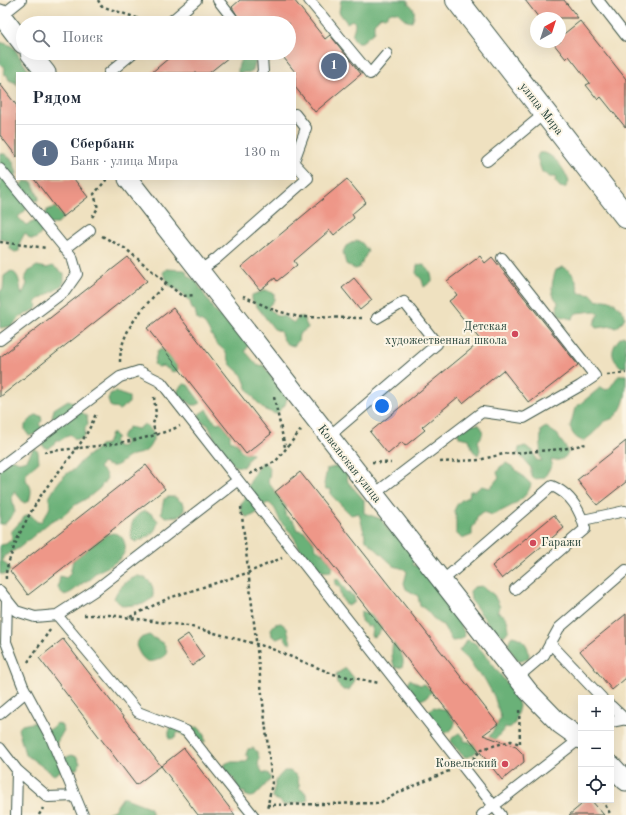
<!DOCTYPE html>
<html lang="ru">
<meta charset="utf-8">
<style>
:root{--surface:#fff;--page:#f6f6f7;--text:#1f2937;--muted:#747a83;--line:#e0e1e3;--accent:#d93025}
body{margin:0;font-family:"Old Standard TT",serif;background:var(--page);color:var(--text)}
.controls{position:absolute;right:12px;bottom:12px;display:grid;overflow:hidden;border-radius:0px;box-shadow:0 4px 16px #0002}
.controls button{width:36px;height:36px;display:grid;place-items:center;padding:0;border:0;border-bottom:1px solid var(--line);background:var(--surface);color:var(--text);font:20px sans-serif}
.compass{position:absolute;left:530px;top:12px;width:36px;height:36px;border-radius:50%;background:var(--surface);box-shadow:0 4px 16px #0002;rotate:39deg}
.you{position:absolute;left:382px;top:406px;width:14px;height:14px;margin:-10px;border:3px solid #fff;border-radius:50%;background:#1a73e8;box-shadow:0 0 0 6px #1a73e833}
.badge{display:grid;place-items:center;width:26px;height:26px;border-radius:50%;background:var(--accent);color:#fff;font-size:13px;font-weight:700}
.pin{position:absolute;translate:-50% -50%;border:2px solid #fff;box-shadow:0 1px 4px #0006}
.list{margin:0;padding:0;list-style:none}
h2{display:flex;justify-content:space-between;align-items:center;height:52px;margin:0;padding:0 16px;font-size:17px}
h2 small{font-size:13px;font-weight:400;color:var(--muted)}
.list li{display:grid;grid-template-columns:26px 1fr auto;gap:12px;align-items:center;box-sizing:border-box;height:56px;padding:0 16px;border-top:1px solid var(--line)}
.list b{display:block;font-size:15px;white-space:nowrap}
.list p{margin:0;font-size:13px;white-space:nowrap;color:var(--muted)}
.list em{font-size:13px;font-style:normal;color:var(--muted)}
.icon{flex:none;width:22px;height:22px;fill:none;stroke:currentColor;stroke-width:2;stroke-linecap:round;stroke-linejoin:round}
.map{position:relative;flex:none;width:626px;height:815px;overflow:hidden}
.search{position:absolute;background:var(--surface);box-shadow:0 4px 16px #0002;left:16px;top:16px;width:280px;height:44px;display:flex;align-items:center;gap:10px;box-sizing:border-box;padding:0 14px;border-radius:22px;color:var(--muted);font-size:15px}
.panel{position:absolute;background:var(--surface);box-shadow:0 4px 16px #0002;left:16px;top:72px;width:280px;height:108px;border-radius:0px}
.map>svg:first-child{display:block}
.forest{fill:#6ab178;stroke:#447756}
.building{fill:#ee9788}
.lines{fill:none;stroke-linecap:round;stroke-linejoin:round}
.service-casing{stroke:#3e5649;stroke-width:12}
.minor-casing{stroke:#3e5649;stroke-width:21}
.secondary-casing{stroke:#3e5649;stroke-width:24}
.path{stroke:#3e5649;stroke-width:2.5;stroke-dasharray:3 3;stroke-linecap:butt}
.service{stroke:#fff;stroke-width:10}
.minor{stroke:#fff;stroke-width:19}
.secondary{stroke:#fff;stroke-width:22}
.poi-dot{fill:#d1495b;stroke:#fcf5e5;stroke-width:1.5}
.labels{text-anchor:middle;dominant-baseline:central;stroke-width:4;stroke-linejoin:round;paint-order:stroke}
.street-label{font-size:12px;fill:#1f3d34;stroke:#fcf5e5}
.poi-label{font-size:12px;fill:#1f3d34;stroke:#fcf5e5;text-anchor:end}
</style>
<div class="map">
<svg width="626" height="815" viewBox="0 0 626 815">
<rect width="100%" height="100%" fill="#fcf5e5"/>
<filter id="ink" filterUnits="userSpaceOnUse"><feTurbulence type="fractalNoise" baseFrequency=".025" numOctaves="2"/><feDisplacementMap in="SourceGraphic" scale="8" xChannelSelector="R" yChannelSelector="G"/><feConvolveMatrix kernelMatrix="1 2 1 2 8 2 1 2 1" color-interpolation-filters="sRGB"/></filter>
<filter id="wash" filterUnits="userSpaceOnUse"><feTurbulence type="fractalNoise" baseFrequency=".012" numOctaves="4" result="noise"/><feDisplacementMap in="SourceGraphic" scale="16" xChannelSelector="R" yChannelSelector="G"/><feGaussianBlur stdDeviation="0.9" result="paint"/><feColorMatrix in="noise" values="0 0 0 0 0 0 0 0 0 0 0 0 0 0 0 0 0 1.4 0 .05"/><feComposite in="paint" operator="in"/></filter>
<g filter="url(#wash)">
<rect width="100%" height="100%" fill="#efe1c0"/>
<path class="forest" d="M341,0H408V3C415,8 416,13 412,22L407,21L397,12H391L385,17L381,16L374,23V32L362,42H356C349,34 355,31 355,23L352,20L347,23L339,12Z
M0,42L10,45L14,48L30,73H17V86L16,83L9,80L7,75L4,74L5,68L0,64Z
M248,53L255,56L256,61L252,72L238,73C238,64 240,58 248,53Z
M539,153C553,151 565,170 569,182L565,188L560,187L555,181L556,177H550L542,172L537,157Z
M0,154H5L13,161L17,174L12,178L17,190L24,181L32,182L39,198L37,201L27,197L26,210L18,217L26,225L45,217L47,210L56,207L63,217L58,224H45L41,234L35,239H30L25,233L20,242L19,251L15,252L10,249L9,241L0,239Z
M357,240L362,243L368,251L359,268L355,269L346,264L343,252L346,246Z
M422,264C428,268 432,272 432,281L424,287L422,280L416,273L417,265Z
M37,266L47,268L53,266L64,274V283L57,289L35,302L38,305L36,309L20,317L12,326L0,328V291L3,289L4,276L11,271C21,275 19,286 22,295L27,284L25,278L29,271Z
M563,267C574,271 577,282 579,293L592,295L597,301C609,297 621,305 625,317L621,324L616,328L612,326L596,328L594,324L599,314L594,311L576,313L572,319L559,316L557,310L558,302C549,293 552,282 556,270Z
M166,269L185,270L189,277L196,281L213,309L249,345L245,351L258,366L263,365L287,398L285,405L276,414L265,410L257,402L248,390L242,375L231,365L225,351L216,343L205,324L197,319L195,310L192,309L190,302L178,290L170,286L163,273Z
M266,290L274,294V300L268,307L277,316H283L294,323L299,317H303L308,328L299,334L298,341L294,346C285,345 283,339 280,331L274,329L252,300V295Z
M622,336L626,337V367H621C608,356 612,346 622,336Z
M161,349L168,354L178,367L177,371L173,372L163,366L158,367L154,364L157,352Z
M620,375H626C626,392 626,408 613,418C610,420 607,420 604,422C597,429 592,436 583,441C575,438 573,435 570,427L575,408L601,387L606,390C613,387 614,379 620,375Z
M184,384L188,385L201,403L197,405H192L186,400L182,406C178,398 174,389 184,384Z
M115,392L129,397V403L119,410L110,406L108,400L110,394Z
M68,400L74,402L77,409L87,416L88,425L85,428V435L82,439H75L70,434L61,440H56L53,445L48,449L43,446L36,434L29,436L25,430V425L35,415L41,416L42,421L39,424L43,429L58,424L52,417L54,409Z
M207,409L212,419L217,423L221,422L230,434V440L237,443L241,452L252,454L243,467L235,466L227,458L215,440L208,425L199,420V414Z
M469,422L474,425L478,424C485,429 483,436 478,441L480,450L478,455L473,451L469,439L459,437L457,431Z
M145,424L155,434C153,440 150,449 144,452C141,454 136,454 132,455C118,462 119,471 102,463L99,468L105,473L107,478L100,488L89,497L75,505L63,516L51,521L19,548L4,556L2,561L8,566L10,571L6,574H0V545L6,544L12,539L11,532L26,515H31L37,522H41C46,512 53,509 49,498C55,487 62,474 75,469C82,458 91,455 100,445L107,444L111,434H114L117,437L114,441L118,447L123,446L125,442L121,437L129,427L138,429Z
M546,427L558,435C560,442 567,446 568,453C564,460 558,461 551,460L552,465L544,478L534,479L531,475V468L518,453L519,448L525,446L533,451L536,460L542,461L540,457L541,430Z
M33,449H36L38,452L39,462L26,473V480C32,487 32,492 29,501L24,503L14,491L12,498L15,512L5,524H0V467L11,459L19,462L27,460Z
M263,462C272,467 270,473 268,482L286,506L285,515L294,522L297,530C306,530 314,539 315,548L324,554L333,567L331,571C307,576 302,548 291,533C287,528 281,524 279,518C275,510 277,510 269,503L265,504C261,510 254,517 246,517L241,511V505L246,497L248,486L255,472L259,465Z
M506,463L513,467L531,484C528,500 506,509 492,515L484,512L478,515L475,524L472,528V535L462,539L456,533V516L454,511C457,503 461,499 469,497L470,491H475L482,486L490,488L499,477L497,473L500,467Z
M338,466L345,468L348,482L364,500V513L381,519L389,531L397,535L418,559L412,564L424,570C428,581 440,586 446,596C452,607 447,607 458,617C459,625 464,629 465,636L460,640L452,641L443,625C432,622 431,611 420,606L418,596L406,589L404,583L407,572L404,569L394,566L366,540L359,513L351,515L331,495V489H326L324,484L327,469Z
M168,497H175L184,504V511L179,516L165,517L161,513L164,499Z
M145,511L152,514L158,521C156,534 148,537 136,542L132,540C129,528 132,515 145,511Z
M113,533C117,534 121,535 123,539C133,558 108,566 97,572C94,573 93,576 91,579C80,582 74,594 63,595L58,588L60,576L66,578L70,574L73,560L106,535Z
M138,576C151,578 154,586 153,598L143,604L123,606L114,599C117,588 127,580 138,576Z
M338,579L347,592L354,596L355,602L348,606C343,601 338,595 341,589L335,584V580Z
M482,586L494,595L500,607L497,612C507,615 508,621 509,630L504,636L495,632L484,618L471,600L470,591L474,587Z
M361,611L370,614L382,629L375,637L371,636L372,626H367L361,621Z
M281,623L287,628L291,643H288L284,636L277,639L272,636L271,629L275,624Z
M149,635L164,644L167,651L165,656C149,666 142,662 136,645L140,638Z
M512,636C524,638 529,646 529,657L525,660H518C511,652 504,645 512,636Z
M467,640L475,643L481,650L506,682L512,687L516,696L519,706L515,723L511,727L505,728L495,740L489,737L501,718L494,696L484,678L477,673L468,659L459,651Z
M393,643C399,650 406,657 402,667L395,668C392,661 391,651 393,643Z
M346,668L354,678L353,684L349,690H343L337,684L336,674Z
M410,679L420,685L425,684L432,692L427,697L419,701L413,698L406,688Z
M434,707L446,710L455,722C454,729 451,730 446,733L441,732L439,727L436,729L428,717V711Z
M36,722L41,728L51,729L57,723L61,725L64,730L56,744L63,759L71,755L77,757L80,763L77,769L71,770L68,766L54,775L25,754L18,729L22,725Z
M179,723L190,728L198,727L204,733L205,742H198L178,732L175,738L169,739V728Z
M459,733L464,737V741L470,742L472,744L476,741L480,749C477,751 471,757 467,757C462,757 460,752 457,749C449,742 449,739 459,733Z
M253,748C259,752 260,758 258,765L263,773H268L271,779L255,796L250,797L245,795V792H239L235,781L225,771V764L229,762H246L249,759L246,754L248,749Z
M284,771H290L297,776L300,789L305,792L308,799L305,802C297,802 292,805 283,805L280,801L272,798L276,780Z
M123,797L149,807L153,815H102L114,810Z"/>
<g id="blocks">
<path class="building" d="M240,0H294L325,39L330,35L361,74L315,112L295,87V72L280,53H289V23H242L232,7Z
M525,0H564L578,18H539Z
M580,21L626,79V128L601,97L598,100L586,85L590,83L569,56L566,59L553,43L560,42V37Z
M175,53H234L209,73H151Z
M0,84L17,106V157L0,135Z
M34,179H74L88,197L63,217Z
M347,179L366,202L352,214L354,218L334,235L330,230L294,261L297,265L277,281L275,278L260,290L241,267Z
M480,256L485,263L492,257L578,365L529,403L503,370L463,403L458,397L422,427L425,430L405,446L402,442L388,454L370,432L481,341L449,301L457,295L447,281Z
M128,257L147,281L0,397V357Z
M354,278L372,300L360,310L342,288Z
M173,308L271,434L246,454L147,328Z
M626,441V482L597,505L577,480Z
M146,465L165,489L28,595L10,571Z
M300,472L498,724L483,735L516,747L523,754L524,762L502,780L275,492Z
M554,515L564,528L502,579L492,566Z
M626,614V678L612,690L580,651Z
M188,634L204,657L192,666L176,642Z
M63,639L161,766L136,785L39,658Z
M184,748L222,798L235,815H198L161,766Z
M587,800H591L604,815H569Z"/>
</g>
</g>
<g filter="url(#ink)">
<use href="#blocks" fill-opacity="0" stroke="#3e5649" stroke-width="1"/>
<g class="lines">
<defs>
<path id="service" d="M218,0L236,23
M309,0L370,74L387,54
M598,0L626,36
M1,16L21,0
M169,23L196,0
M259,53L262,57L263,72L262,73
M109,73L133,53
M295,114L306,128L295,158
M487,161L545,113
M0,169L72,257L77,274L65,291L0,340
M65,249L90,230
M199,271L216,259L308,178L295,164
M328,437L437,344L404,302L377,318
M0,467L120,377L139,371L161,382L501,815
M373,495L482,412L524,418L580,386L595,376L502,258
M583,520L625,511L626,512
M442,581L552,486C571,494 580,509 585,529L515,589
M0,591L16,611L35,617L57,615L138,712L186,731L253,815
M7,599L6,642L23,686L51,738L83,815
M57,615L94,591L238,480
M550,643L602,698
M518,677L544,655L559,628L626,570
M611,706L626,720
M0,714L26,692
M611,722L626,719
M0,748L17,770L48,797L75,796
M16,815L17,770
M482,815L581,738"/>
<path id="minor" d="M0,14L23,44
M30,53L46,73
M128,179L528,691L560,724L581,739
M611,765L626,781"/>
<path id="secondary" d="M457,0L626,217"/>
</defs>
<use href="#service" class="service-casing"/>
<use href="#minor" class="minor-casing"/>
<use href="#secondary" class="secondary-casing"/>
<path class="path" d="M98,0L101,6L152,23
M92,217L98,208L94,194L107,179
M102,236L126,249L182,296L195,295
M0,242L47,248
M243,296L274,310L299,317L364,318
M120,362C120,329 146,305 166,283
M607,375L626,373
M154,397L156,414L153,424L155,434
M274,397L285,447
M44,452C89,446 137,445 180,426
M372,462L391,463
M440,462L479,460L503,454L563,449L586,444
M250,474L276,461L301,430
M241,507L272,783L267,810
M6,579C5,569 10,559 13,550C19,533 29,515 38,500C56,471 85,446 96,413
M84,615H109L188,626L267,647L333,674L379,683
M130,617L169,598L247,573L282,558
M28,662L50,630
M473,759L482,749L511,741L520,744L519,707
M580,772L581,773
M602,800L611,815
M267,805L379,803L402,791L449,771
M39,815L43,808"/>
<use href="#service" class="service"/>
<use href="#minor" class="minor"/>
<use href="#secondary" class="secondary"/>
</g>
</g>
<g class="poi-dot">
<circle cx="515" cy="334" r="4"/>
<circle cx="533" cy="543" r="4"/>
<circle cx="505" cy="764" r="4"/>
</g>
<g class="labels">
<g class="street-label">
<text transform="translate(541 109) rotate(52)">улица Мира</text>
<text transform="translate(349 464) rotate(52)">Ковельская улица</text>
</g>
<g class="poi-label">
<text x="507" y="327">Детская<tspan x="507" dy="14">художественная школа</tspan></text>
<text x="541" y="543" text-anchor="start">Гаражи</text>
<text x="497" y="764">Ковельский</text>
</g>
</g>
</svg>
<div class="controls">
<button>+</button>
<button>−</button>
<button><svg class="icon" aria-label="locate" viewBox="0 0 24 24"><circle cx="12" cy="12" r="6"/><path d="M12 2v4M12 18v4M2 12h4M18 12h4"/></svg></button>
</div>
<svg class="compass" viewBox="-18 -18 36 36"><path d="M0-13l5 13h-10z" fill="#e53935"/><path d="M0 13l5-13h-10z" fill="#747a83"/></svg>
<div class="you"></div>
<div class="pin badge" style="left:334px;top:66px;background:#5c6f8a">1</div>
<div class="search"><svg class="icon" aria-label="search" viewBox="0 0 24 24"><circle cx="10" cy="10" r="6"/><path d="M15 15l6 6"/></svg>Поиск</div>
<section class="panel">
<h2>Рядом<small></small></h2>
<ul class="list">
<li><span class="badge" style="background:#5c6f8a">1</span><div><b>Сбербанк</b><p>Банк · улица Мира</p></div><em>130 m</em></li>
</ul>
</section>
</div>
